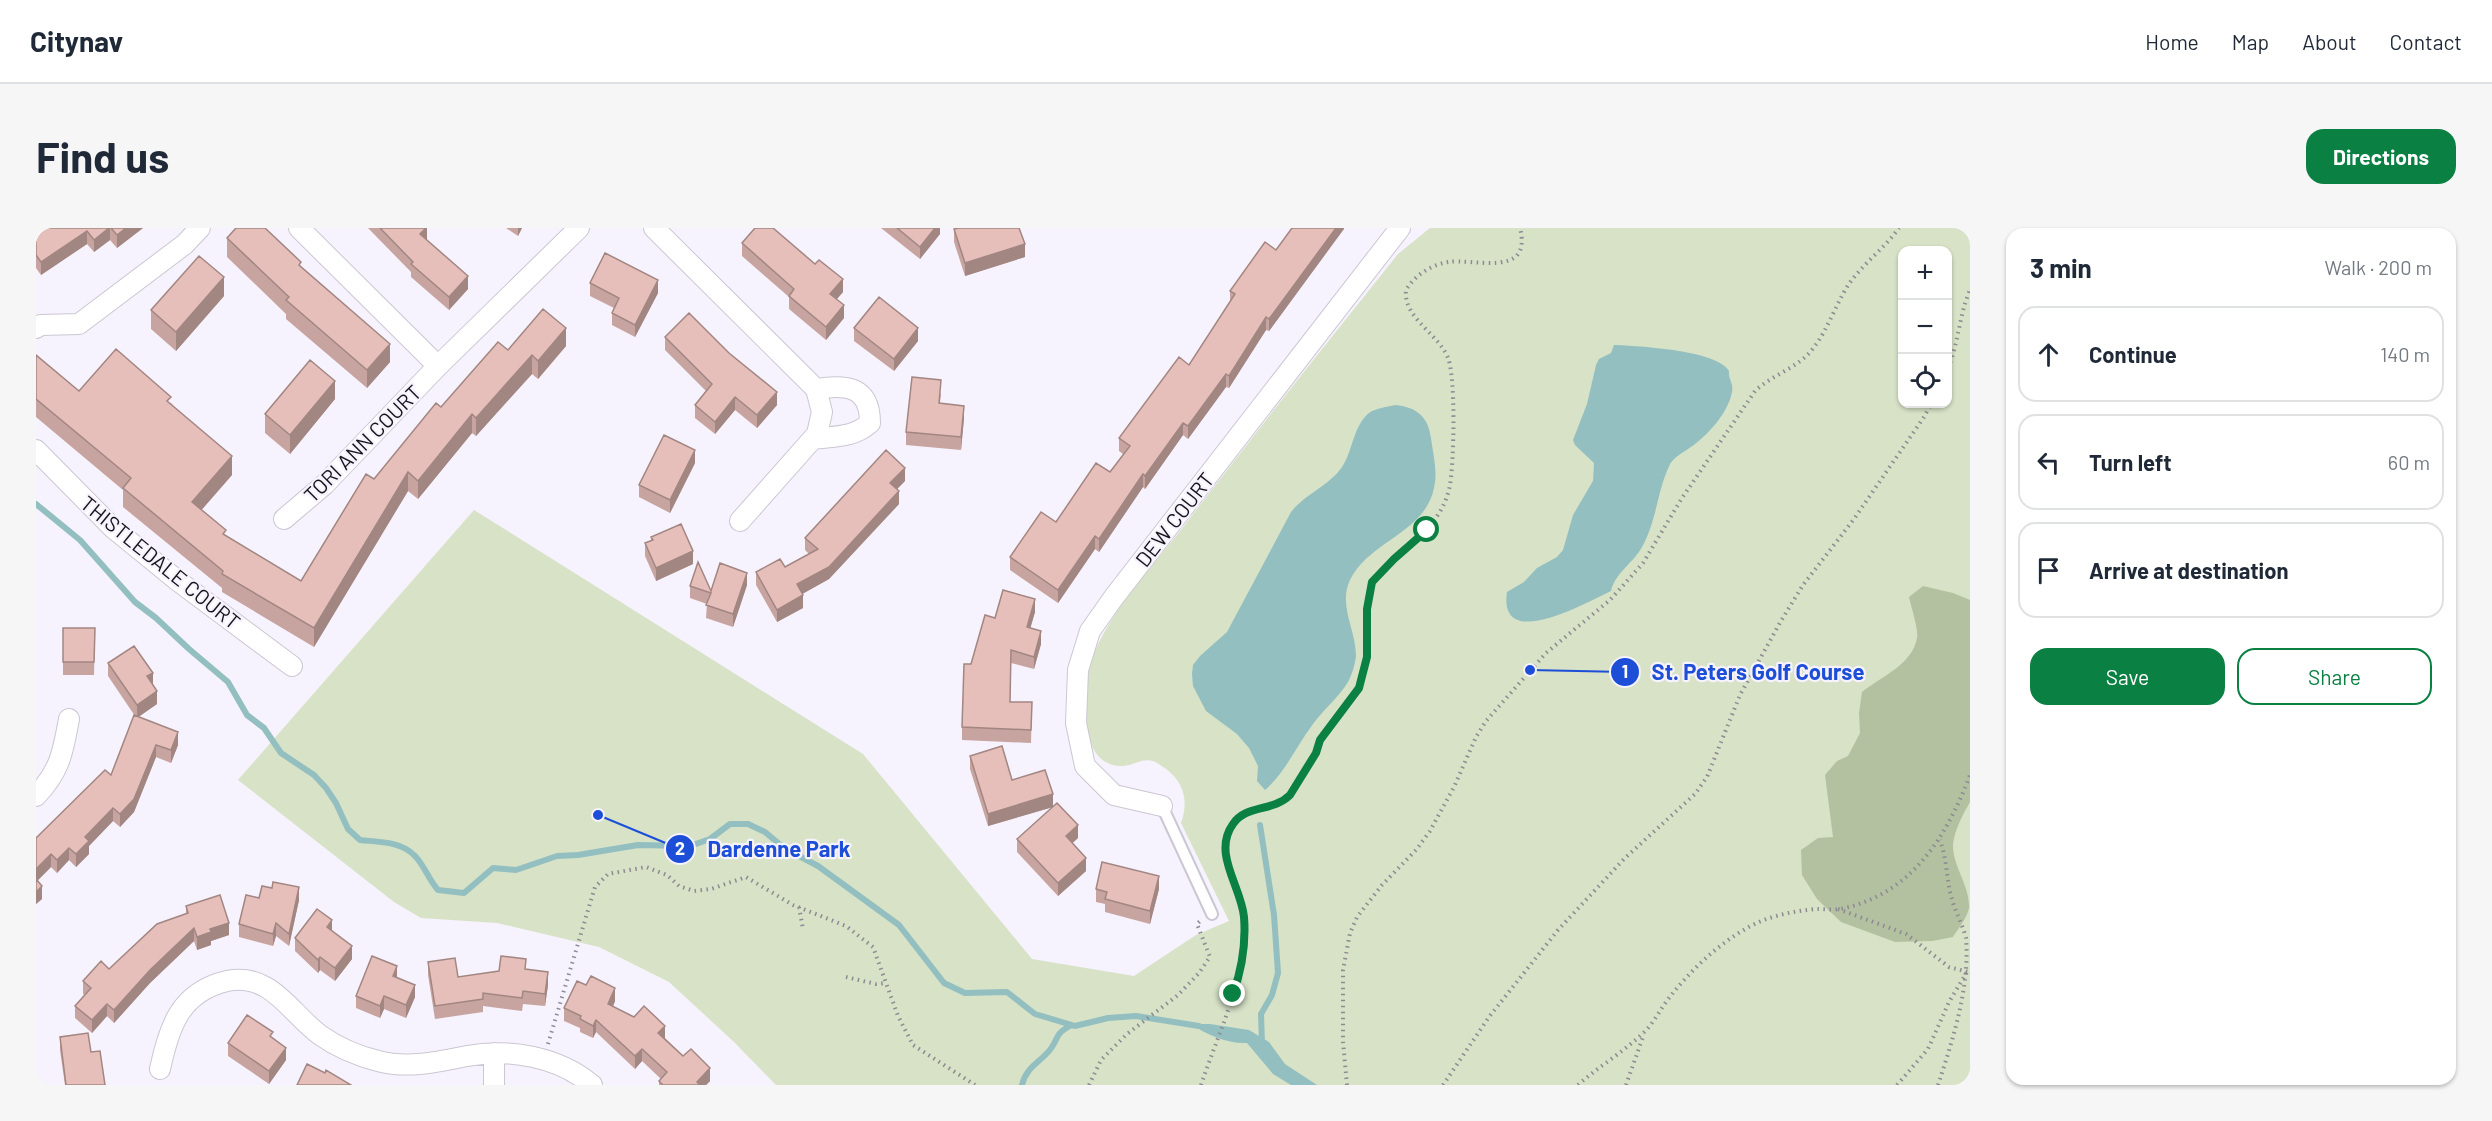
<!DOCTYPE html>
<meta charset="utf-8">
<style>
:root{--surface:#fff;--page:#f6f6f7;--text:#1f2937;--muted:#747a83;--line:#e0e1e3;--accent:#0b8043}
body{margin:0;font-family:Barlow,sans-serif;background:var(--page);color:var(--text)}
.controls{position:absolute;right:18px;top:18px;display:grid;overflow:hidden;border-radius:12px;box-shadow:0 2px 4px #0004}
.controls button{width:54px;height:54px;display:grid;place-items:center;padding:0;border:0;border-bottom:2px solid var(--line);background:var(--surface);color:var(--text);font:30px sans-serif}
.stop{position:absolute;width:18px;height:18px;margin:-14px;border:4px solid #0b8043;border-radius:50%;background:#fff}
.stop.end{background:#0b8043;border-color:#fff;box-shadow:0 2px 6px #0008}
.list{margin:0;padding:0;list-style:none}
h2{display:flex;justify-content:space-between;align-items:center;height:78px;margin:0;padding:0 24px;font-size:26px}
h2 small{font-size:20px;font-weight:400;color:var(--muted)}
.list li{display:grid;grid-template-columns:39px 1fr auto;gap:18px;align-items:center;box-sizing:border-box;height:96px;margin:0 12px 12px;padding:0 12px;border:2px solid var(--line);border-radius:18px}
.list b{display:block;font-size:22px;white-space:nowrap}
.list em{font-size:20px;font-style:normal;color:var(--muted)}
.actions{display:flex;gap:12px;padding:18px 24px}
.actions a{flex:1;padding:14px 0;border:2px solid var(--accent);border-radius:18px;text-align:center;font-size:21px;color:var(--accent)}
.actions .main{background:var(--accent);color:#fff}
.icon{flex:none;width:33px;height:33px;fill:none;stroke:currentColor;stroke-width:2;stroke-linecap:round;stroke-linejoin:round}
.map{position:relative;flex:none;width:1934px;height:857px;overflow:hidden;border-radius:18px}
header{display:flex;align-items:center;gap:36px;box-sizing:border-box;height:84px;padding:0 30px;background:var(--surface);border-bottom:2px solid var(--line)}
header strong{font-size:28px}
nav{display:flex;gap:33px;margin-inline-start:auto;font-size:21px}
.intro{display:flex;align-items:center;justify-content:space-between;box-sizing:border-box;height:144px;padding:0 36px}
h1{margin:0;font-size:42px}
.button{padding:15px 27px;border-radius:18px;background:var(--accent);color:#fff;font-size:21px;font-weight:700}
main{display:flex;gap:36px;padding:0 36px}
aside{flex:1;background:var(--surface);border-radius:18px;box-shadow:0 2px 4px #0004}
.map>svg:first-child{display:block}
.green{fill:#d7e2c7;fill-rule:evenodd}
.forest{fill:#b4c1a0}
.water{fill:#93bfc0}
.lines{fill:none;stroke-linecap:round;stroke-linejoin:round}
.stream{stroke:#93bfc0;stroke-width:6}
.lane-casing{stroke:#cbc7d3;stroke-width:14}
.street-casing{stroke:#cbc7d3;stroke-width:22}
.path{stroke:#8d8a92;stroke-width:4;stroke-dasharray:1.5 4.5;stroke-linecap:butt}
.lane{stroke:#fff;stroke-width:10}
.street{stroke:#fff;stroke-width:20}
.wall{fill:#c7a4a0}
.shaded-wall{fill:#a28682}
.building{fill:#e7bfba;stroke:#a28682;stroke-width:1.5}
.route{stroke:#0b8043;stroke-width:8}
.labels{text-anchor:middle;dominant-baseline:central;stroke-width:4.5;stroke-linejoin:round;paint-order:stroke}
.street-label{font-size:21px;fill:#151418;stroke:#f6f2fe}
.leader{fill:none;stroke:#1d4ed8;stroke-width:2}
.callout-dot{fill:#1d4ed8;stroke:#f6f2fe;stroke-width:2}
.mark-label{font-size:18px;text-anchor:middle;font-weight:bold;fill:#fff}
.callout-label{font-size:22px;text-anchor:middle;font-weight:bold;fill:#1d4ed8;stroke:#f6f2fe;stroke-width:4.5;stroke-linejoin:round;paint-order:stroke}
</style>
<header>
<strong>Citynav</strong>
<nav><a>Home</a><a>Map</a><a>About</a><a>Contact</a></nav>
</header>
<div class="intro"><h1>Find us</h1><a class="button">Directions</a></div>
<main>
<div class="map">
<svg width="1934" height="857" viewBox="0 0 1934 857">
<rect width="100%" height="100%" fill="#f6f2fe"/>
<path class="green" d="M1394,0H1934V857H740L697,813L633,754L563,719L461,695L385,690L358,674L202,552L438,282L827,526L996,731L1098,748L1160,707L1193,693L1145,595C1153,573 1148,554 1129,540C1125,538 1121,534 1117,533C1105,530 1097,538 1086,538C1059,538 1051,512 1050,490C1048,469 1050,442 1059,423C1080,376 1117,338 1148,298C1218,206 1290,116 1362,26ZM1866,22H1912V176H1866Z"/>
<path class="forest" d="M1887,358L1917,365L1934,372V574C1927,586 1918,603 1917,617C1917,640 1934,657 1933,680C1931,690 1922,701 1917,709L1896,713L1859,714L1805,694L1781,671L1766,647L1765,622L1782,610L1797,609L1789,547L1801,533L1812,528L1824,505L1823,485L1826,464C1846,448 1876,437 1881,410C1883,403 1875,378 1873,369Z"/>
<path class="water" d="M1578,117C1602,118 1681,122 1693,143C1692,151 1698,156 1696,164C1692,185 1672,207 1655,219C1648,224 1639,228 1634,236C1621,263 1621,292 1606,319C1599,333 1578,346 1575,363C1553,373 1462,426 1471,364L1488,354L1501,340L1521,329L1527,322L1537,287L1557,253L1558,235L1539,217L1537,212L1551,176L1560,137L1563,131L1575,125Z
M1359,177C1380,179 1392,188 1395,210C1397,226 1402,244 1398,260C1389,305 1333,313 1314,352C1302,378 1320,401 1320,428C1319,436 1316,447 1312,454C1303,469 1288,481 1277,496C1261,517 1249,545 1229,562L1221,553L1222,538L1213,520L1201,506L1170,483L1157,458L1156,446L1157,437L1164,428L1191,404L1255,284C1269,266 1293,258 1306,239C1317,223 1317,198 1333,185C1340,180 1351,179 1359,177Z
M1155,796H1174L1213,802L1233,814L1249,836L1281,857H1255L1237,846L1211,815C1192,816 1171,807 1155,796Z"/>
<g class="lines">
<path class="stream" d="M0,276L44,312L99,374L120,390L153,421L192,454L211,487L228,500L245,525L278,547L290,560L300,575L312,601L324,612C342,614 364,613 378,627C387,635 393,652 402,662L428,665L457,640L480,642L521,628L542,627L602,617L654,618L674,611L694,596H712L729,604L748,620L782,638L863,697L908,755L929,765L971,764L999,786L1039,798L1072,790L1100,788L1163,798
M1224,597L1238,687L1242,745L1236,767L1225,786L1226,816
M986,857C990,838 1007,833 1016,819C1024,806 1019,807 1035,797"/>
<defs>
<path id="lane" d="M1126,578L1176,686"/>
<path id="street" d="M263,0L402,138
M618,0L780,161L786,184L781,206L704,293
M0,100L5,97L43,96L149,16L164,0
M777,211C799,208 817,210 834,195C834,158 810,156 780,161
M0,222L77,300L142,353L256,438
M248,291L288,257L402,138L543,0
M0,568C24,543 27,524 33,491
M1126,578L1078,567L1049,538L1040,495L1042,442L1054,403L1078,369L1364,0
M124,841C133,799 144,764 191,753C235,744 254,785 284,807C301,819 322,828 342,833C373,841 401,834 431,828C474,820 523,829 556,857
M458,857V825"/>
</defs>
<use href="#lane" class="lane-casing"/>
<use href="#street" class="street-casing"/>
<path class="path" d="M1912,140C1923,114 1923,87 1934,62
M763,679L767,701
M1802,681L1870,706L1913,739L1932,744
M810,749L840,756L851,755
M512,816L559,659L572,646L610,639L631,647L643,658L658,663L675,661L710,649L757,677L810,698L837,719L862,788L877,817L939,857
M1053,857L1065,832L1091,806L1142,767L1163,745L1174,729L1161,696L1164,693
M1165,857C1181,809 1205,760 1209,708C1210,693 1207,677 1203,663C1197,643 1184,627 1192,606C1205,572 1236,590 1254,567C1263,554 1274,538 1281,524C1283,520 1283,515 1285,511C1296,493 1315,479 1323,459C1327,451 1328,441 1330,433C1335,408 1325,380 1336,356C1340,347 1348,341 1354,335C1379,311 1407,294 1414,257C1418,233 1420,151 1412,130C1402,105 1367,90 1370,62C1379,47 1395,37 1412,34C1437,30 1497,51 1484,0
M1311,857L1307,814V742L1314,705L1321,689L1346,657L1380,622L1394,603L1418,559L1440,509L1450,493L1510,425L1574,372L1607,335L1646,270L1719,163C1736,147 1761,140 1775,123C1791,104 1798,80 1811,59C1825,37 1848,21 1863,0
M1407,857L1453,789L1522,702L1588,631L1659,566L1671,549L1704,467L1745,393L1767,357L1818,291L1888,189L1895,176
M1542,857C1562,839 1586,825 1606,806C1617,797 1624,781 1633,770C1654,743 1681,717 1711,700C1732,688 1757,683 1781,681C1788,681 1796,682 1804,681C1875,667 1910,610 1934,547
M1590,857L1608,806
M1861,857L1892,821L1913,774L1931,744
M1902,857C1917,811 1934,759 1930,710C1927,698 1921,687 1917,675C1910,654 1912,634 1904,612"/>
<use href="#lane" class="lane"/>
<use href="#street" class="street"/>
</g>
<path class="wall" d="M0,0H107L81,20L74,12L58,24L51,16L5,47L0,40Z
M332,0H391V12L432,61L413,82L375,49V44Z
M470,0H486L482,8Z
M845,0H904V6L884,31Z
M1308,0L1233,103L1230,102L1193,160L1190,159L1152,211L1147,207L1109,261L1107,259L1063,324L1059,321L1022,375L974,342V329L1020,294L1074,244L1087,226L1083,223V210L1153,137L1194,74V63L1240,22Z
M918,1L989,29L929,48L918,14Z
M191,10L265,39L354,134L331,160L250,91V86L191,29Z
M706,15L807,64L800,72L808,90L790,112L753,81V69L706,28Z
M554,55L622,65L599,109L576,97V85L578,80L554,68Z
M188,68L140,123L115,101V82Z
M818,100L882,113L858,143L818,113Z
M629,109L741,177L721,200L699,182L679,206L659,190V177L670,163L629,122Z
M530,118L502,151L496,146L440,208L436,205L382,271L372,263L278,419L186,364V360L87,279V262L0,189V127L43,163L135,175L196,247L165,282L190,308L265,353L338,251L405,179L472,122Z
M905,165L904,175L928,190L925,222L870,217V204Z
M299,171L254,226L229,205V186Z
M659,235L634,285L603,269V257Z
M869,253L861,261L863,276L793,351L766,366L767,380L741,394L720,357V344L749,339L773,326L769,322V310Z
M615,309L657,336L620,353L609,328V315L615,312Z
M711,357L697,399L670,390L671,376L654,370V358L675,363Z
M999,384L994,400L1005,416L998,441L975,435L974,474H996L995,515L926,512V499L935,436L959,390Z
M27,400H59L58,447H27Z
M72,435L117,456L121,476L102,489L142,517L135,535L120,529L98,584L84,599L77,593L53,618V626L40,639L33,632L21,645L15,639L1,653L6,671L0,676V610L75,547L99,488L72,448Z
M934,528L976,552L1017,579L952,598L934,541Z
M1042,610L1036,615L1050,643L1022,668L981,624V611Z
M1060,661H1123L1114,696L1069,684V676L1060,674Z
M223,670L263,672L253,718L240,708L237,718L203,709V696Z
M150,678L193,707L175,713V717L161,722L158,713L114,755L78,795L71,788L56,805L39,790V778L49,767L47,766V753L73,741L150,686Z
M296,703L316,731L299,753L284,742L282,745L259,723V710Z
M392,734L422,749L490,742L512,757L509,778L487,776L486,783L447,778V784L399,791L392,747Z
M361,750L379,769L370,790L348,781L344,790L320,780V768Z
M550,757L579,773L577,779L629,810L674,853L670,857H623V853L625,851L606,833L599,841L560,804L557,810L544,804V800L528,793V780Z
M24,809L55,824L69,857H29L24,822Z
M237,810L250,832L233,856L192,828V815Z"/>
<path class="shaded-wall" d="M73,0H74V12L58,24V12Z
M90,0H107L81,20V7Z
M391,0V12L384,6Z
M482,0H486L482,8Z
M899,0H904V6L884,31V19Z
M1300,0H1308V1L1233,103V91Z
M51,3V16L5,47V34Z
M989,16V29L929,48V35Z
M432,48V61L413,82V69Z
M188,49V68L140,123V104Z
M807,51V64L794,79V66Z
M622,52V65L599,109V97Z
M808,77V90L790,112V99Z
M1230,89V102L1193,160V148Z
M530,100V118L502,151V133Z
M882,100V113L858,143V131Z
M354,116V134L331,160V142Z
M496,127V146L440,208V190Z
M1190,146V159L1152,211V198Z
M299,153V171L254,226V207Z
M741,164V177L721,200V187Z
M699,169V182L679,206V194Z
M928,178V190L925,222V209Z
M436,186V205L382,271V253Z
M1147,195V207L1109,261V248Z
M659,222V235L634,285V272Z
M196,228V247L156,293V274Z
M869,240V253L854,268V255Z
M372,244V263L278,419V400Z
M1107,246V259L1063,324V311Z
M863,263V276L793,351L761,369V356Z
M1059,308V321L1022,375V362Z
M657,323V336L620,353V340Z
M711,345V357L697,399V386Z
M767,367V380L741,394V382Z
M999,371V384L991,412V399Z
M1005,403V416L998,441V429Z
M117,445V457L111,448Z
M121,463V476L101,490V477Z
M142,504V517L135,535V522Z
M120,517V529L98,584L84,599V586Z
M1017,566V579L952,598V586Z
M77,580V593L53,618V626L40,639V626L49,609Z
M1042,597V610L1030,621V608Z
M33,620V632L21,645V632Z
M15,626V639L0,654V641Z
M1050,630V643L1022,668V655Z
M1123,648V661L1114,696V683Z
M6,658V671L0,676V664Z
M263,659V672L253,718V706Z
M296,692V705L291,699Z
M193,695V707L175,713V717L161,722V709L174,701Z
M240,695V708L237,718V706Z
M158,700V713L114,755L78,795V782L114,742Z
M316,718V731L299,753V740Z
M284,729V742L282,745V732Z
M361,738V751L357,748Z
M512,744V757L509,778V766Z
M379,757V769L370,790V777Z
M579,760V773L572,789V776Z
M348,768V781L344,790V778Z
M71,776V788L56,805V792Z
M560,792V804L557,810V798Z
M629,798V810L622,817V805Z
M250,820V832L233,856V843Z
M606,821V833L599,841V828Z
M674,840V853L670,857H661V854Z"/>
<path class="building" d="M0,0H73L58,12L51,3L5,34L0,27Z
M75,0H90L81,7Z
M200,0H229L265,34L263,37L354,116L331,142L250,72L253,69L191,10Z
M344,0H390L384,6L432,48L413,69L375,36L377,34Z
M719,0H737L779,36L783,32L807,51L794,66L808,77L790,99L753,68L758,61L706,15Z
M861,0H899L884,19Z
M923,0H983L989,16L929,35L918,1Z
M1256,0H1300L1233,91L1230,89L1193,148L1190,146L1152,198L1147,195L1109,248L1107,246L1063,311L1059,308L1022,362L974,329L1005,284L1020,294L1060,235L1074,244L1094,218L1083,210L1143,129L1153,137L1199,66L1194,63L1229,14L1240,22Z
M569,25L622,52L599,97L576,85L583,70L554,55Z
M163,28L188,49L140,104L115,82Z
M843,69L882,100L858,131L818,100Z
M507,81L530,100L502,133L496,127L440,190L436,186L382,253L372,244L278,400L186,346L187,343L87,260L95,250L0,171V127L43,163L80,121L135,169L131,173L196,228L156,274L190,302L187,306L265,353L330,246L338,251L400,175L405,179L462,114L472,122Z
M653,85L693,125L741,164L721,187L699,169L679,194L659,177L676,156L629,109Z
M274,132L299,153L254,207L229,186Z
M876,149L905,152L903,175L928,178L925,209L870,204Z
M628,207L659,222L634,272L603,257Z
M850,222L869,240L854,255L863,263L793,339L761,356L767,367L741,382L720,344L744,331L749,339L782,321L769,310Z
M645,296L657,323L620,340L609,315L617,312L615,309Z
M662,334L675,363L684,335L711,345L697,386L670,377L675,365L654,358Z
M967,362L999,371L991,399L1005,403L998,429L975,422L974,474H996L995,502L926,499L928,436H935L949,387L959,390Z
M27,400H59L58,434H27Z
M98,418L117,445L111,448L121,463L101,477L72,435Z
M98,487L142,504L135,522L120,517L98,571L84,586L77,580L49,609L53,613L40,626L33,620L21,632L15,626L0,641V610L69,542L75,547Z
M966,518L976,552L1009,542L1017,566L952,586L934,528Z
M1021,575L1042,597L1030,608L1050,630L1022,655L981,611Z
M1066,634L1123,648L1114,683L1069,671L1071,664L1060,661Z
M0,651L6,658L0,664Z
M237,654L263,659L253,706L240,695L237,706L203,696L210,667L223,670L226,658L236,660Z
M184,667L193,695L174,701L175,704L161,709L158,700L114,742L78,782L71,776L56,792L39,778L55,760L47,753L65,733L73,741L121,696L152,685L150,678Z
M281,681L296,692L291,699L316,718L299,740L284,729L282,732L259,710Z
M336,728L361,738L357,748L379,757L370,777L348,768L344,778L320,768Z
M465,728L490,731L489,741L512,744L509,766L487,763L486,770L447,765V771L399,778L392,734L419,730L422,749L463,743Z
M555,748L579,760L572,776L598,789L608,778L629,798L622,805L647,828L655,821L674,840L661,854L664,857H627L623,853L631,844L606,821L599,828L560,792L557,798L544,791L545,788L528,780L541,753L550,757Z
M211,787L237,804L234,808L250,820L233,843L192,815Z
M52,805L55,824L64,823L69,857H30L24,809Z
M271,836L289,845L290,842L315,857H261Z"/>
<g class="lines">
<path class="route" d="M1197,766C1206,741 1210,715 1208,689C1205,658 1176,625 1197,596C1211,576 1237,584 1254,567L1280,525L1284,512L1323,460L1331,429V381L1336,354L1358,331L1391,302"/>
</g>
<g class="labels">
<g class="street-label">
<text transform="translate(326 215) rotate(-45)">TORI ANN COURT</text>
<text transform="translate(1138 291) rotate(-52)">DEW COURT</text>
<text transform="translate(125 334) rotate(39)">THISTLEDALE COURT</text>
</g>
</g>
<path class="leader" d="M1494 442L1589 444M562 587L644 621"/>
<g class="callout-dot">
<circle cx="1494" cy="442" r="6"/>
<circle cx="562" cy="587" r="6"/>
<circle cx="1589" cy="444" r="15"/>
<circle cx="644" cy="621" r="15"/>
</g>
<g class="mark-label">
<text x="1589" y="450">1</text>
<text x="644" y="627">2</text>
</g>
<g class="callout-label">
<text x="1722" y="452">St. Peters Golf Course</text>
<text x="743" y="629">Dardenne Park</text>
</g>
</svg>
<div class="controls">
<button>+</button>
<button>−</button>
<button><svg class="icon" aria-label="locate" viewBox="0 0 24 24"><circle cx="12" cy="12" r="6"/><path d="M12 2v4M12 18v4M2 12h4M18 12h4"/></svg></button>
</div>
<div class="stop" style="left:1391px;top:302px"></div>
<div class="stop end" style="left:1197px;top:766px"></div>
</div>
<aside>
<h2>3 min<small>Walk · 200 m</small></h2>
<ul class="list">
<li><svg class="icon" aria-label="ahead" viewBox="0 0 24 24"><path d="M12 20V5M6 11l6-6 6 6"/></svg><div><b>Continue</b></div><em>140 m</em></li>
<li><svg class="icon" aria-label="left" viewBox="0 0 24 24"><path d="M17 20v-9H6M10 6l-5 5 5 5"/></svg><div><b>Turn left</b></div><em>60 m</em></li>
<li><svg class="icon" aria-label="arrive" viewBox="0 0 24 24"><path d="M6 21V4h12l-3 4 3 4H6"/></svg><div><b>Arrive at destination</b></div></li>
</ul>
<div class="actions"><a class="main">Save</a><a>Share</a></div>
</aside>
</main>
